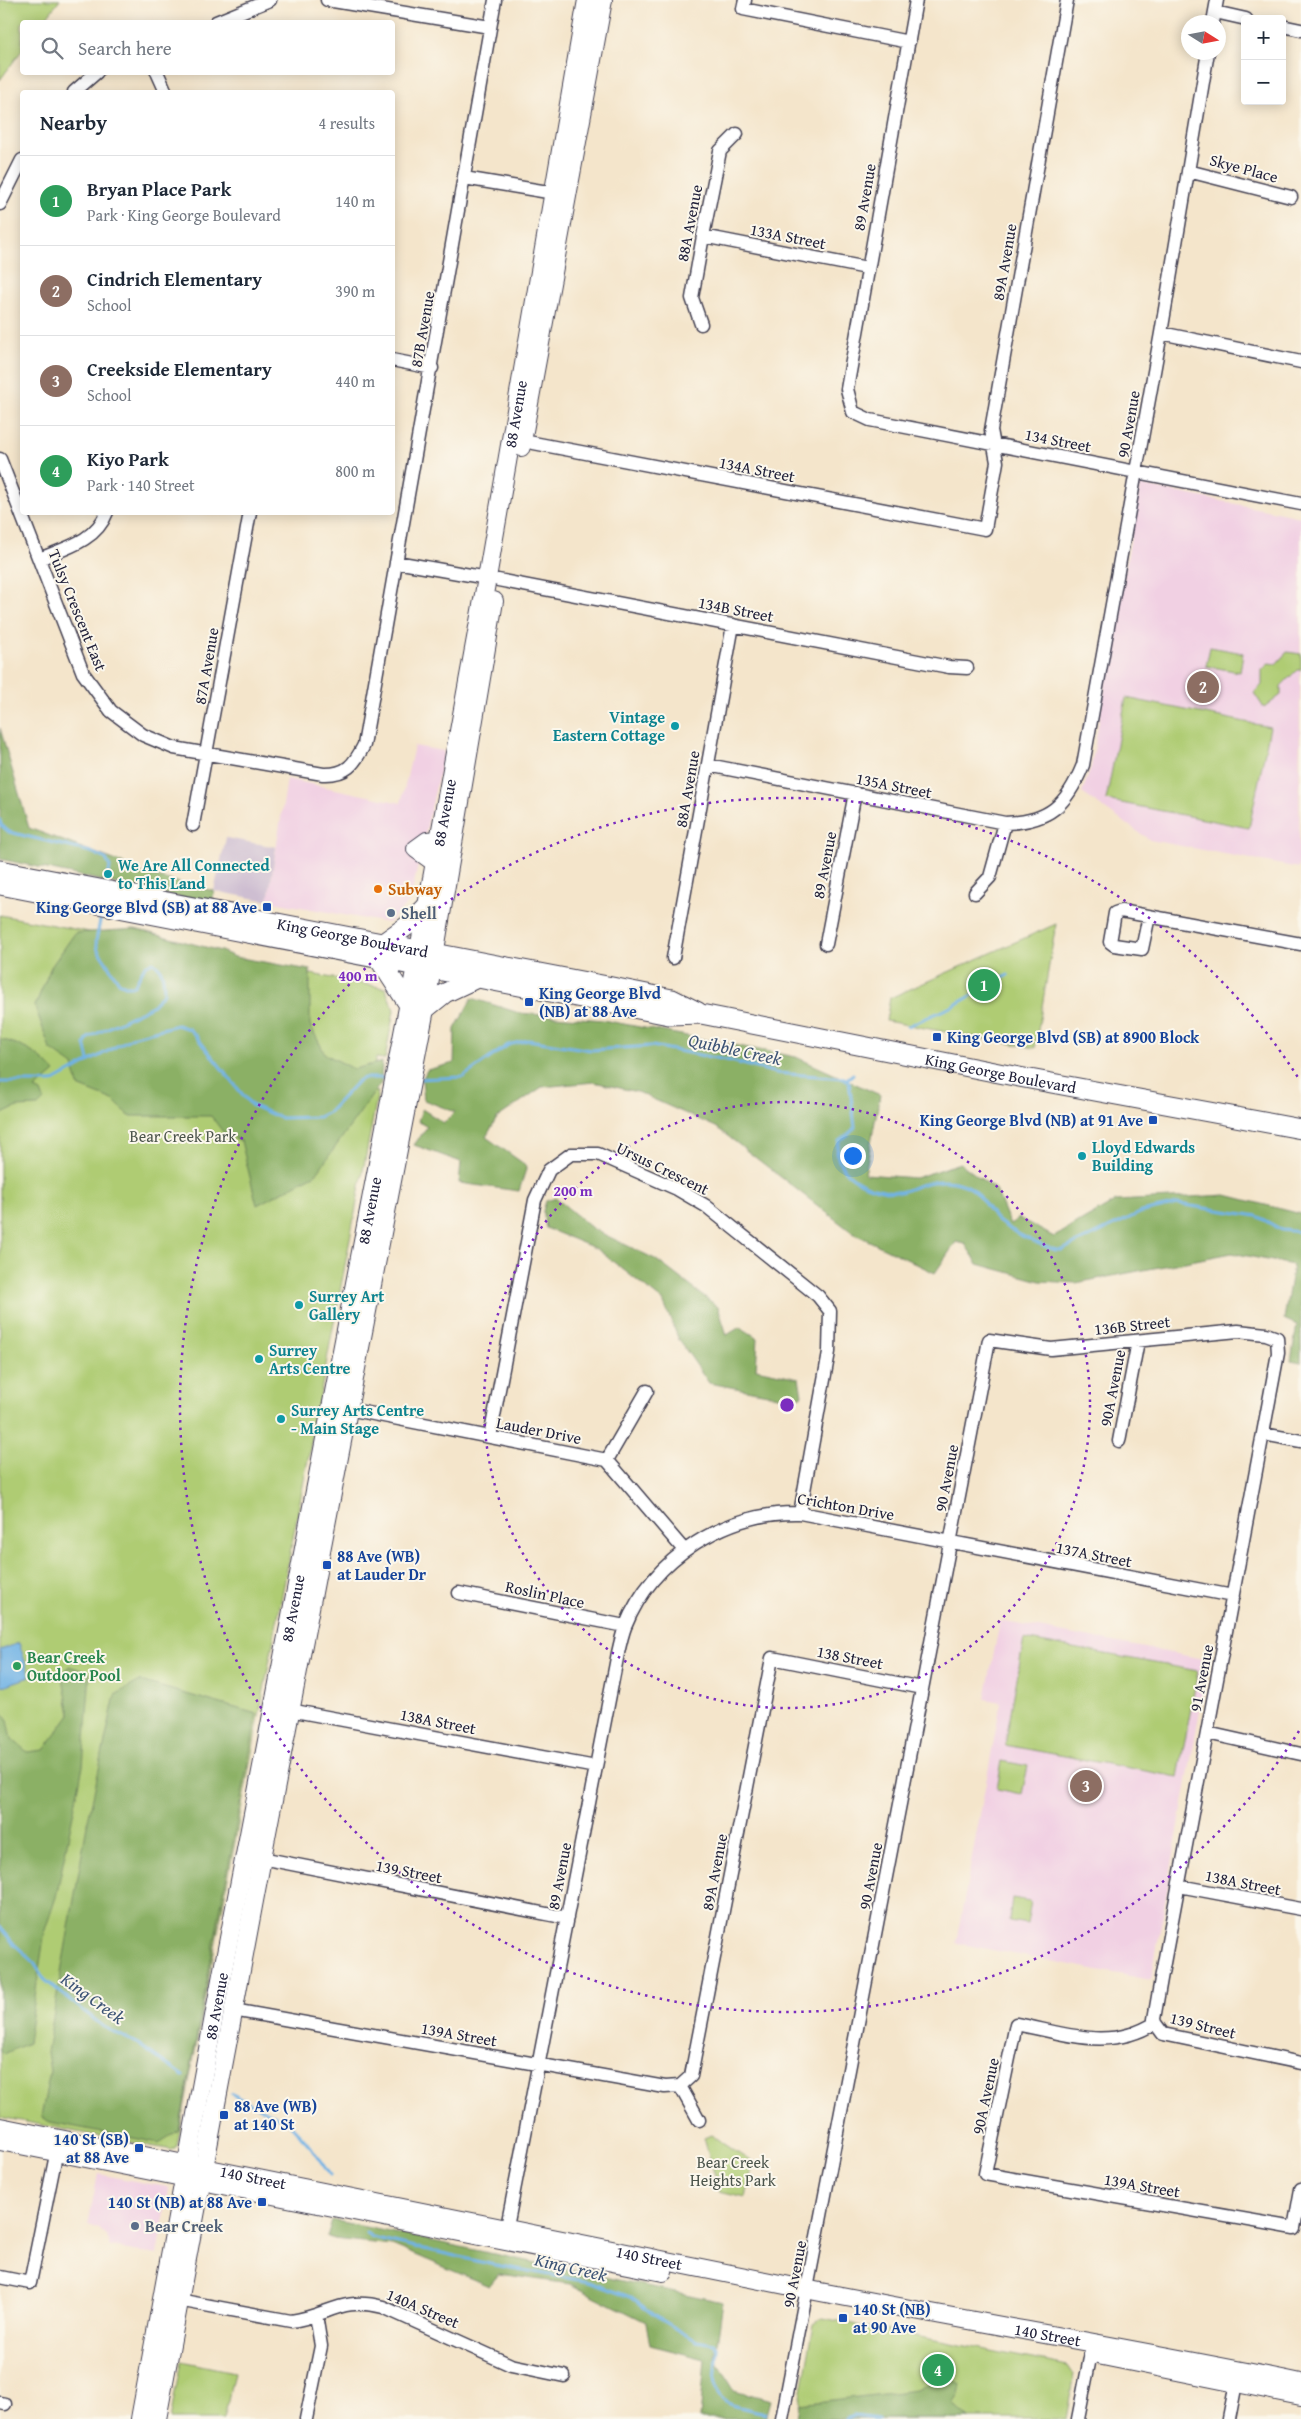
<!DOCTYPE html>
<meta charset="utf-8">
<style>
:root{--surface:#fff;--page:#f6f6f7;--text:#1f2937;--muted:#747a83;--line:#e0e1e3;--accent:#0f766e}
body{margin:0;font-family:"Gentium Book Plus",serif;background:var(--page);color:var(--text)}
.controls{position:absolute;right:15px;top:15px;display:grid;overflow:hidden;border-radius:5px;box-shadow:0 2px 12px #0003}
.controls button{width:45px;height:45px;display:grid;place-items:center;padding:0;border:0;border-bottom:1px solid var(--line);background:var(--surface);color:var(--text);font:25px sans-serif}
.compass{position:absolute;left:1181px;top:15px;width:45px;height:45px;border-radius:50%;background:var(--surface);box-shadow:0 2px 12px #0003;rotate:101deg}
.you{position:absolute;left:852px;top:1155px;width:18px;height:18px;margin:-12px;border:4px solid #fff;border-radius:50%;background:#1a73e8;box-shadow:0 0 0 8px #1a73e833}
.badge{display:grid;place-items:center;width:32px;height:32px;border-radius:50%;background:var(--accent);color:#fff;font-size:16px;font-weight:700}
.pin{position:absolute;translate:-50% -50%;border:2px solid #fff;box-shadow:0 1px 5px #0006}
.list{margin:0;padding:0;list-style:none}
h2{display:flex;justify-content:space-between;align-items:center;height:65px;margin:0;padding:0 20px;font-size:21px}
h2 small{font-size:16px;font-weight:400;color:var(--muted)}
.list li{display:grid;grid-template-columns:32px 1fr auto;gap:15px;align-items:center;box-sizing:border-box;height:90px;padding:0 20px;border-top:1px solid var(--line)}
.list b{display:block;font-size:19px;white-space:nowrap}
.list p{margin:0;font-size:16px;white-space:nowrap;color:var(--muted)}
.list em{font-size:16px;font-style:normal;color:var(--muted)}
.icon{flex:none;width:28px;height:28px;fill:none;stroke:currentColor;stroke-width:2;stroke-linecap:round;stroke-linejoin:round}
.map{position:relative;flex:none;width:1301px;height:2419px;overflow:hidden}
.search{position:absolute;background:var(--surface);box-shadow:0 2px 12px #0003;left:20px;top:20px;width:375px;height:55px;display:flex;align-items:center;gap:12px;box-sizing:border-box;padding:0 18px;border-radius:5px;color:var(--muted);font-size:19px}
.panel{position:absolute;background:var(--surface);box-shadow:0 2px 12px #0003;left:20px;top:90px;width:375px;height:425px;border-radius:5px}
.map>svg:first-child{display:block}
.built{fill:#f1d0e3}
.industrial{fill:#cebed1}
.green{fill:#afcc73;stroke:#687757}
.forest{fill:#8bb065;stroke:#566950}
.water{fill:#70b2e5;stroke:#496a90}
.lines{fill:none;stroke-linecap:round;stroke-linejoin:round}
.stream{stroke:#70b2e5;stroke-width:3}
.street-casing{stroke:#423f51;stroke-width:15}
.secondary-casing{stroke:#423f51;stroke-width:20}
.primary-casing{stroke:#423f51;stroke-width:21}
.street{stroke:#fff;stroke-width:12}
.secondary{stroke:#fff;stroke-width:18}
.primary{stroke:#fff;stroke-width:19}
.ring{fill:none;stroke:#7b2cbf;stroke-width:2.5;stroke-dasharray:2.5 5}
.culture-dot{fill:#0f9aa8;stroke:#fbf7ec;stroke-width:2}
.food-dot{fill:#e8710a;stroke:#fbf7ec;stroke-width:2}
.transit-dot{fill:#1a4fb4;stroke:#fbf7ec;stroke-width:2}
.service-dot{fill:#5c6f8a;stroke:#fbf7ec;stroke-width:2}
.leisure-dot{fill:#2e9e5b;stroke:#fbf7ec;stroke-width:2}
.labels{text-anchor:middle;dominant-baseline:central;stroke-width:4;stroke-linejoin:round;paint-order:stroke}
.street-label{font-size:16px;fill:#22223b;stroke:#fbf7ec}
.culture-label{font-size:16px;font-weight:bold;fill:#0d838f;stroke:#fbf7ec;text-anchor:start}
.food-label{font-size:16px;font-weight:bold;fill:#c56008;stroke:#fbf7ec;text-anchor:start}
.transit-label{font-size:16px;font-weight:bold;fill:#164399;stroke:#fbf7ec;text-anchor:start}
.service-label{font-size:16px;font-weight:bold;fill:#4e5e75;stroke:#fbf7ec;text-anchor:start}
.park-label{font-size:16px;fill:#4c554c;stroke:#fbf7ec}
.leisure-label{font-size:16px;font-weight:bold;fill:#27864d;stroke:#fbf7ec;text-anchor:start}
.water-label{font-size:18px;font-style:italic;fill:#3d5476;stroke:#fbf7ec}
.centre{fill:#7b2cbf;stroke:#fbf7ec;stroke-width:2.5}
.ring-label{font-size:15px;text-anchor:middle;font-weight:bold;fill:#7b2cbf;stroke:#fbf7ec;stroke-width:4;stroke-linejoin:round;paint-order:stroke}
</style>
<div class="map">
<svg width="1301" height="2419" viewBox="0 0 1301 2419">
<rect width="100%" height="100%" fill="#fbf7ec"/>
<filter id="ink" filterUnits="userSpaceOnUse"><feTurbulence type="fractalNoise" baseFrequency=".02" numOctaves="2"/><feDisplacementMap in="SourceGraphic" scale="10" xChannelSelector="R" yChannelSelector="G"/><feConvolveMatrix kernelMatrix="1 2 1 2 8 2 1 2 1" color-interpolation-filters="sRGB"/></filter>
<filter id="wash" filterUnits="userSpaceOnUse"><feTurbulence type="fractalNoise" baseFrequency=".0096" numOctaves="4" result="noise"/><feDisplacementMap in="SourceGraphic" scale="20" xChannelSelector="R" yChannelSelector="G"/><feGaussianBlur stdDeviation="1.12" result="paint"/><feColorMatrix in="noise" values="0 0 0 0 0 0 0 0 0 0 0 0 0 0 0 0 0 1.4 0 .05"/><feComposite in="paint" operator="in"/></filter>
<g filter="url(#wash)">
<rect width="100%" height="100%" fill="#f4e5cb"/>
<path class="built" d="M1140,485L1301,517L1299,868L1150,840L1082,793L1091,767Z
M414,746L444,751L410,901L388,923L268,901L287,779L401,803Z
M1000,1621L1209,1660L1151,1980L956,1943L1001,1702L985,1699Z
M98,2174L167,2187L169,2190L157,2255L111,2247L107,2236L98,2228L88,2225Z"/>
<path class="industrial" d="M226,838L276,847L268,901L214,891Z"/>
<path class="green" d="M0,0H60L43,22H22V50L0,80Z
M1210,647L1243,653L1240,672L1206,666Z
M1287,652L1301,654V670H1297L1281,686V695L1264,708L1254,693L1262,685V670L1269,663L1276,664Z
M1126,698L1270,727L1249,828L1106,800Z
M0,915L385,988L394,1010L385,1059L376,1058L370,1090L378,1092L177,2146L172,2150L0,2117Z
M1056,924L1035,1048L886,1021L890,998Z
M1024,1639L1198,1671L1178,1777L1005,1745Z
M1002,1761L1028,1766L1022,1794L997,1789Z
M1012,1898L1031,1901L1027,1924L1009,1921Z
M711,2135L753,2163L746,2197L719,2191L704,2138Z
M823,2318L1068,2366L1074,2375L1066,2419H797L814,2324Z
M181,2361L234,2372L224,2419H170Z"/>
<path class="forest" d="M0,728L29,828L122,863L136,872L214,891L212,904L0,859Z
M135,929L221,951L235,957L310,970V1025L325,1054L354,1069L382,1062L381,1083L316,1174L257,1205L241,1141L223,1132L211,1116H129L113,1100L78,1086L73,1065L50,1049L35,1006L51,967L75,933Z
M472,998L519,1013L603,1020L796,1057L880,1095L865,1174L915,1178L960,1163L996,1190L1010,1224L1019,1218L1054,1237L1116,1201L1226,1195L1301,1214V1363L1291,1361L1297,1325L1284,1319L1293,1265L1232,1253L1076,1283L1040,1281L978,1264L965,1244L956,1242L935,1273L853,1233L716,1127L637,1092L594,1082L542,1087L497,1118L486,1137L527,1166L519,1191L459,1183L461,1162L414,1145L427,1127L418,1121L422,1109L444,1123L455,1112L424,1100L422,1080L427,1070L454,1063L455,1029Z
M0,1039C23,1045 39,1054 55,1072L35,1089L41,1092L44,1100L38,1106L17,1107L0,1115Z
M556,1198L593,1229L655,1259L718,1307L727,1335L740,1327L758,1338L756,1369L799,1378L802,1395L794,1399L709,1383L679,1340L663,1301L597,1249L546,1228L543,1211L546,1201Z
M69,1666L90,1673L83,1766L56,1897L45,1930L28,2043L4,2054L0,2050V1709L8,1720L12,1739L27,1752L44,1750L70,1714L62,1675Z
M140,1681L257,1714L179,2130L159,2143L50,2122L41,2117L50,2071L47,2052L88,1820L115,1695Z
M332,2220L723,2302L715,2358L734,2390L771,2400L766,2419H700L705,2359L650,2345L646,2322L570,2284L499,2274L489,2286L392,2245L334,2239L327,2237Z
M951,2378L960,2384L958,2394L952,2403L970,2419H797L799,2404L917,2390L933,2381Z"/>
<path class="water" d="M19,1643L30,1677L0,1687V1650Z"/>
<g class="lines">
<path class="stream" d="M0,820L1,825L9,832L91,852L106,859L110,867L107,883
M908,1026L953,1006L1008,975
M89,1060L85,1044L88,1038L152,1006L164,993C164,982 164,968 153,962L145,966L134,986H125L119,982L98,950L96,941L102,911
M416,1079L463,1077L508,1045L528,1040L591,1050L652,1046L731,1061L776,1073L844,1078L849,1082L855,1127L850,1133L839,1141C829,1175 872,1192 899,1192C905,1192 911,1188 917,1186C933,1180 949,1179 965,1185C981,1191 986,1210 998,1221C1010,1231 1041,1246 1056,1250H1062L1142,1212L1178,1204L1257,1216L1282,1230L1301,1232
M847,1079L853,1074
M0,1082H52L135,1036L177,1025L189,1029L195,1035L251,1105L281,1118L319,1117L329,1112L358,1081L364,1078H387
M0,1927L14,1944L32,1960L45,1980L104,2027L138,2044L183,2076
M232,2094L288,2122L311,2147L330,2175
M366,2233L372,2237L490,2264L589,2282L630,2297L657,2317L697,2341L714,2344L718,2349C712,2403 713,2402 766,2413
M800,2419H801
M846,2419L854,2416L878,2419"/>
</g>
</g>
<g filter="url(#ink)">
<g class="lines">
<defs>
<path id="street" d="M327,0L490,27
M745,0L743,9L909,42
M916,0L847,389L853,412L870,420L1301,504
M1215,12L1246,19
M216,22L270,0
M1213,22L1217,0
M1282,26L1301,30
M157,72L166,92
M74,92L97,72
M1188,171L1291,197
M464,178L560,194
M0,204L22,160
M703,236L867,268
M701,324L692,298L703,236L720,151L737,134
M1161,333L1301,362
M392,360L432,368
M523,441L985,529L997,462L991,430L1067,0
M0,459L83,673L111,711L143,735L174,748L323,774C346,775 354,765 364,745L495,0
M39,559C66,548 96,541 107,512
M396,562L487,578
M498,580L949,667L967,668
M708,765L1005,823C1049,822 1067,805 1083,765L1161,333L1208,52
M193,825L250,512
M975,893L990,877L1005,823
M1149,916L1142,949L1114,945L1110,942L1115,913L1121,911L1301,944
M826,944L855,793
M673,958L733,625
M348,1409L607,1460L684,1550
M1263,1434L1301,1441
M490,1437L535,1200L549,1170L571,1154H598L677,1189L706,1206L818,1296L830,1311L829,1352L800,1513
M1119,1441L1138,1341
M607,1460L647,1391
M459,1593L625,1626
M284,1709L596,1767
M1207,1733L1301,1754
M256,1857L567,1918
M1179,1886L1301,1909
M233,2010L665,2087L680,2086L691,2076L772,1658L922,1688
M1301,2063L1163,2034L1155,2023C1109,2052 1065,2033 1016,2024L985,2174L1294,2228L1301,2189
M680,2086L699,2120
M507,2227L618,1653C620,1644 622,1635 625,1627C653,1557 727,1511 800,1513L1233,1596
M0,2277L30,2283L58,2145
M178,2300L291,2321C329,2316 341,2296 383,2307L511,2365L564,2376
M0,2403L5,2404
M306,2419L321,2346L316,2315
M782,2419L989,1340L1051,1349L1238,1331L1266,1334L1277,1338L1278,1353L1161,1979L1154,2019L1155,2023
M1078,2419L1091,2353
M1229,2419L1236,2383"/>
<g id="secondary">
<path d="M521,447L603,0"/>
<path d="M434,862L416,849L427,841L438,840"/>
<path id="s1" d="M0,2127C264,2178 527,2233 790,2286C960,2320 1131,2348 1301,2383"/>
<path d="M0,2141L663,2272"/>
<path d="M1093,2354L1301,2396"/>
<path id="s2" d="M140,2419L215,2011L416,966L487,578L587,0"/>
<path d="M157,2419L262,1858L425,1009L494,601"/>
</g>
<g id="primary">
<path id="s3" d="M0,870L602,985L672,999L698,1012"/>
<path id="s4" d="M0,885L669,1015L701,1014L1019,1077L1301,1129"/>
<path d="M383,943L407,926L427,906"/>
<path d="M379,959L409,1005"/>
<path d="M425,1009L445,993L477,978"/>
</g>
</defs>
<use href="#street" class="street-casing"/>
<use href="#secondary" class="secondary-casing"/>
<use href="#primary" class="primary-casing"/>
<use href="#street" class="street"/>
<use href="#secondary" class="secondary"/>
<use href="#primary" class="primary"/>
</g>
</g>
<g class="ring">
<circle cx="787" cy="1405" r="303"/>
<path d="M1299 1731A607 607 0 1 1 1299 1079"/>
</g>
<g class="culture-dot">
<circle cx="675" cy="726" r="5"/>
<circle cx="108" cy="874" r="5"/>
<circle cx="1082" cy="1156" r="5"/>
<circle cx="299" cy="1305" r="5"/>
<circle cx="259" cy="1359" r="5"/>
<circle cx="281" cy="1419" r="5"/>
</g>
<circle class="food-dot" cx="378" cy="889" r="5"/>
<g class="transit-dot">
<rect x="262" y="902" width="10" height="10" rx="2.5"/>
<rect x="524" y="997" width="10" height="10" rx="2.5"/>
<rect x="932" y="1032" width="10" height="10" rx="2.5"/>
<rect x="1148" y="1115" width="10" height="10" rx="2.5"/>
<rect x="322" y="1560" width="10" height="10" rx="2.5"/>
<rect x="219" y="2110" width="10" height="10" rx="2.5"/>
<rect x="134" y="2143" width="10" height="10" rx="2.5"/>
<rect x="257" y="2197" width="10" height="10" rx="2.5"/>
<rect x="838" y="2313" width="10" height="10" rx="2.5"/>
</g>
<g class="service-dot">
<circle cx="391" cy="913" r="5"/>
<circle cx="135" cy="2226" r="5"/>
</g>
<circle class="leisure-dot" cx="17" cy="1666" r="5"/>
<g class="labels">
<g class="street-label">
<text transform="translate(1244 168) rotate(15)">Skye Place</text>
<text transform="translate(864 197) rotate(-80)">89 Avenue</text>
<text transform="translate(689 223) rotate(-79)">88A Avenue</text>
<text transform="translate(788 236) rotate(11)">133A Street</text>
<text transform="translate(1004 262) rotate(-80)">89A Avenue</text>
<text transform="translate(422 329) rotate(-80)">87B Avenue</text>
<text stroke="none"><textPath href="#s2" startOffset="2040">88 Avenue</textPath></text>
<text transform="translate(1128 424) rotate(-80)">90 Avenue</text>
<text transform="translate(1058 440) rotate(11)">134 Street</text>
<text transform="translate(757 469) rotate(11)">134A Street</text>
<text transform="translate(736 609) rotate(11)">134B Street</text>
<text transform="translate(78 610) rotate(68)">Tulsy Crescent East</text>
<text transform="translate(206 666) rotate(-80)">87A Avenue</text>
<text transform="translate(894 785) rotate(11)">135A Street</text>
<text transform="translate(687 789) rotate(-80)">88A Avenue</text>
<text stroke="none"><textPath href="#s2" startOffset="1635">88 Avenue</textPath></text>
<text transform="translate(824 865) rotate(-79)">89 Avenue</text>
<text stroke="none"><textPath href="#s3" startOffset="359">King George Boulevard</textPath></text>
<text stroke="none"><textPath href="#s4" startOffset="1019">King George Boulevard</textPath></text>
<text transform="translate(663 1168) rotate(26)">Ursus Crescent</text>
<text stroke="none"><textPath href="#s2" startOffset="1230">88 Avenue</textPath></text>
<text transform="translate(1132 1325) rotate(-6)">136B Street</text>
<text transform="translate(1112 1388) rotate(-79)">90A Avenue</text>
<text transform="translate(539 1430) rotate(11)">Lauder Drive</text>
<text transform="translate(946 1478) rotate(-79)">90 Avenue</text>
<text transform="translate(846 1506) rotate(10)">Crichton Drive</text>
<text transform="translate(1094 1554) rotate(11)">137A Street</text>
<text transform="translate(545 1594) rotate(12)">Roslin Place</text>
<text stroke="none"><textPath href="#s2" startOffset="825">88 Avenue</textPath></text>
<text transform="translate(850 1657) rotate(11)">138 Street</text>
<text transform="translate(1201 1678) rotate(-79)">91 Avenue</text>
<text transform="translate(438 1721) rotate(11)">138A Street</text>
<text transform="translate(409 1871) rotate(11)">139 Street</text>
<text transform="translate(714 1872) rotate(-79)">89A Avenue</text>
<text transform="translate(559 1876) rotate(-79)">89 Avenue</text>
<text transform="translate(870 1876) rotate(-79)">90 Avenue</text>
<text transform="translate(1243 1882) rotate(11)">138A Street</text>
<text stroke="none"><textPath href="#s2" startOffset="420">88 Avenue</textPath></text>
<text transform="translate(1203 2025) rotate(14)">139 Street</text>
<text transform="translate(459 2034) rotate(10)">139A Street</text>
<text transform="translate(985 2096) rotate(-78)">90A Avenue</text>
<text stroke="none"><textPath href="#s1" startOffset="258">140 Street</textPath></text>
<text transform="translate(1142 2185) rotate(10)">139A Street</text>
<text stroke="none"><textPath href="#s1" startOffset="662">140 Street</textPath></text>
<text transform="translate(794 2274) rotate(-79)">90 Avenue</text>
<text transform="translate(423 2308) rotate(23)">140A Street</text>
<text stroke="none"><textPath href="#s1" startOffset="1068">140 Street</textPath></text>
</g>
<g class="culture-label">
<text x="665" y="717" text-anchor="end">Vintage<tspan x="665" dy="18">Eastern Cottage</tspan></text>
<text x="118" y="865">We Are All Connected<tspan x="118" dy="18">to This Land</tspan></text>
<text x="1092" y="1147">Lloyd Edwards<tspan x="1092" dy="18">Building</tspan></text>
<text x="309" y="1296">Surrey Art<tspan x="309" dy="18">Gallery</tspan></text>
<text x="269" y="1350">Surrey<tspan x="269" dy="18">Arts Centre</tspan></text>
<text x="291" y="1410">Surrey Arts Centre<tspan x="291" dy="18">- Main Stage</tspan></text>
</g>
<g class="food-label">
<text x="388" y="889">Subway</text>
</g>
<g class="transit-label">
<text x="257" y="907" text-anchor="end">King George Blvd (SB) at 88 Ave</text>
<text x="539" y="993">King George Blvd<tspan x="539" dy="18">(NB) at 88 Ave</tspan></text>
<text x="947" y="1037">King George Blvd (SB) at 8900 Block</text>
<text x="1143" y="1120" text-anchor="end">King George Blvd (NB) at 91 Ave</text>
<text x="337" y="1556">88 Ave (WB)<tspan x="337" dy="18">at Lauder Dr</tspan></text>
<text x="234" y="2106">88 Ave (WB)<tspan x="234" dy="18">at 140 St</tspan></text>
<text x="129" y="2139" text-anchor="end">140 St (SB)<tspan x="129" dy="18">at 88 Ave</tspan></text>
<text x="252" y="2202" text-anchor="end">140 St (NB) at 88 Ave</text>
<text x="853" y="2309">140 St (NB)<tspan x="853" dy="18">at 90 Ave</tspan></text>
</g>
<g class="service-label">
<text x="401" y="913">Shell</text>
<text x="145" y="2226">Bear Creek</text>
</g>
<g class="park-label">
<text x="183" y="1136">Bear Creek Park</text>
<text x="733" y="2162">Bear Creek<tspan x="733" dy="18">Heights Park</tspan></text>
</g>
<g class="leisure-label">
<text x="27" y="1657">Bear Creek<tspan x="27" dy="18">Outdoor Pool</tspan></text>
</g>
<g class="water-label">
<text transform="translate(735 1049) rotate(12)">Quibble Creek</text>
<text transform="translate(93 1998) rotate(36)">King Creek</text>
<text transform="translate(571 2267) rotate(13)">King Creek</text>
</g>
</g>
<circle cx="787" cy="1405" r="8" class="centre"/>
<g class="ring-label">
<text x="358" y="981">400 m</text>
<text x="573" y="1196">200 m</text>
</g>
</svg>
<div class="controls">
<button>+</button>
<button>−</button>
</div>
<svg class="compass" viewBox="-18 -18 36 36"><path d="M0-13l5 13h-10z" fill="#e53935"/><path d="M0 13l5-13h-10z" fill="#747a83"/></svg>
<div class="you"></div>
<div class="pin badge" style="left:984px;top:985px;background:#2e9e5b">1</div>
<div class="pin badge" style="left:1203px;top:687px;background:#8d6e63">2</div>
<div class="pin badge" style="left:1086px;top:1786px;background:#8d6e63">3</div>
<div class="pin badge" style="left:938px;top:2370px;background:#2e9e5b">4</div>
<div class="search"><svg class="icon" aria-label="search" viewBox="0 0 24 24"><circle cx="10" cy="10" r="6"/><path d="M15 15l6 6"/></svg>Search here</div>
<section class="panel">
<h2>Nearby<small>4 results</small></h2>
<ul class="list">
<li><span class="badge" style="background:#2e9e5b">1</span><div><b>Bryan Place Park</b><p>Park · King George Boulevard</p></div><em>140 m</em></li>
<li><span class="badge" style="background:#8d6e63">2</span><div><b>Cindrich Elementary</b><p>School</p></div><em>390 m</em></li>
<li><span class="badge" style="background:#8d6e63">3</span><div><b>Creekside Elementary</b><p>School</p></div><em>440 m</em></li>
<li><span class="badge" style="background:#2e9e5b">4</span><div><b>Kiyo Park</b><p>Park · 140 Street</p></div><em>800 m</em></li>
</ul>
</section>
</div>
